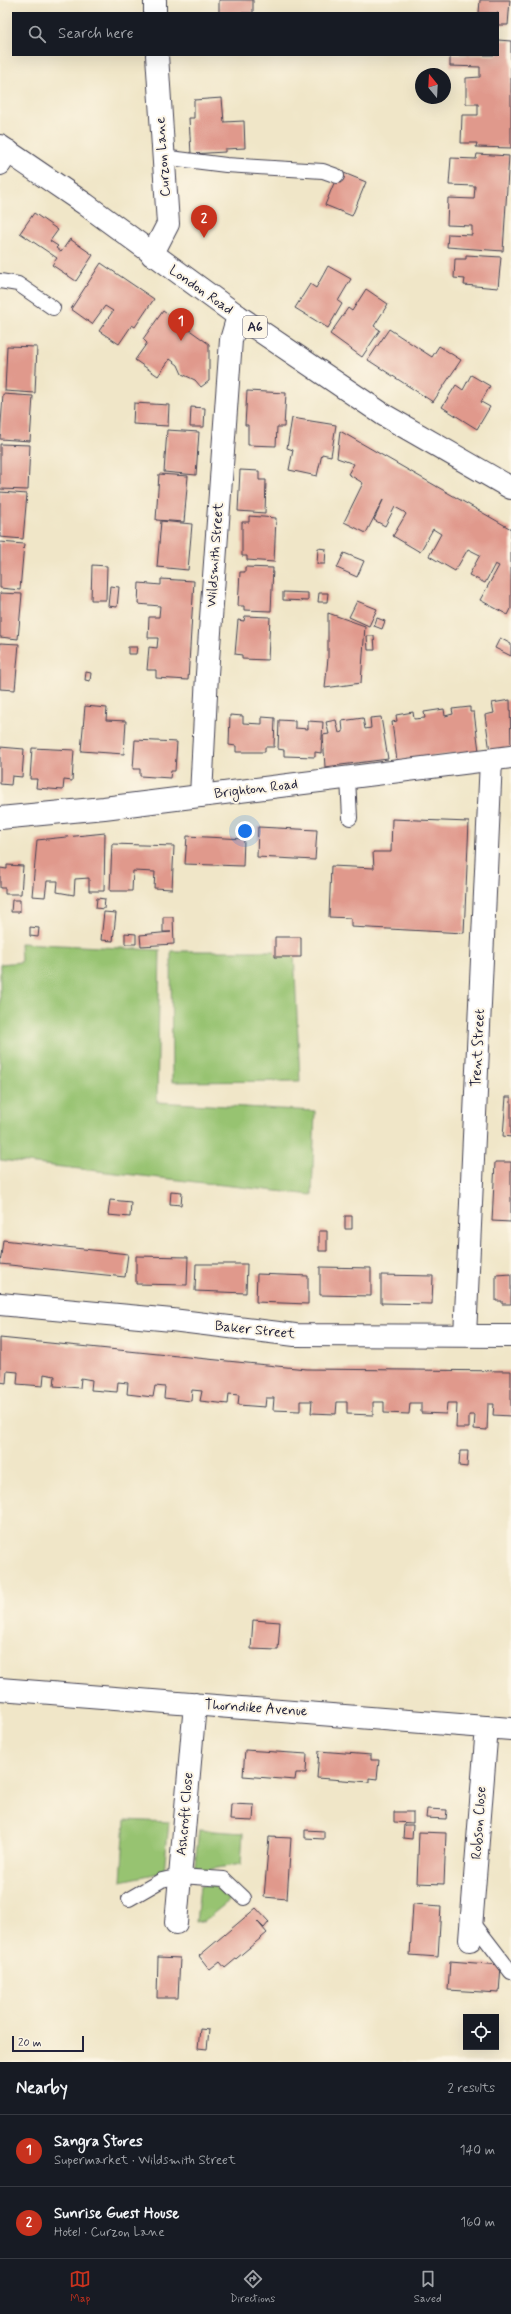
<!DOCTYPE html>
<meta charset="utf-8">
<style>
:root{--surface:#171b24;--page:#242831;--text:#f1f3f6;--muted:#9ea1a6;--line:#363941;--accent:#c8321e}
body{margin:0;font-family:Mynerve,sans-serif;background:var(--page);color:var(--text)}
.controls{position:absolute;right:12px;bottom:12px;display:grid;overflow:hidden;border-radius:0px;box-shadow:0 4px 16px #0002}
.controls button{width:36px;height:36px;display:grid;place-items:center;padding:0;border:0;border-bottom:1px solid var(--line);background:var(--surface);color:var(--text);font:20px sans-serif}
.compass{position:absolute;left:415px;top:68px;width:36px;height:36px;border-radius:50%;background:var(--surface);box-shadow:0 4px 16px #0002;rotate:342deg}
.scale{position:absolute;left:12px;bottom:10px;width:72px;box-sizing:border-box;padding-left:4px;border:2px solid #22223b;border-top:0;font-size:11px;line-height:14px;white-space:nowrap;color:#22223b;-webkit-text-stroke:3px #fcf5e5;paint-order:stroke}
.you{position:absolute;left:245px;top:831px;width:14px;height:14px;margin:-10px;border:3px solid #fff;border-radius:50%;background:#1a73e8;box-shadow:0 0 0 6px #1a73e833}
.badge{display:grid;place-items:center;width:26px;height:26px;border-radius:50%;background:var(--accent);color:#fff;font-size:13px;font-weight:700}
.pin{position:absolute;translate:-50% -33px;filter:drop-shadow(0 1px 2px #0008)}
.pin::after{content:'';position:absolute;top:21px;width:14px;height:12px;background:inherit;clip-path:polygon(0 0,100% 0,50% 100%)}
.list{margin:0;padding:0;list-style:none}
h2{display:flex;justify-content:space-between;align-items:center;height:52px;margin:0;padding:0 16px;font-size:17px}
h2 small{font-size:13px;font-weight:400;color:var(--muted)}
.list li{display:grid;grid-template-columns:26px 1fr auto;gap:12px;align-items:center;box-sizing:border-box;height:72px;padding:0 16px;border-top:1px solid var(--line)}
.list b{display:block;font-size:15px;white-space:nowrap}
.list p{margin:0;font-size:13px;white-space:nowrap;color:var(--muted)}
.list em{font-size:13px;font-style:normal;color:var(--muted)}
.icon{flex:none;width:22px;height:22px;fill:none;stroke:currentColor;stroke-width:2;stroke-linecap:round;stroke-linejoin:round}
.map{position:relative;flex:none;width:511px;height:2062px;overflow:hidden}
.search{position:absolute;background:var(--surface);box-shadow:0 4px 16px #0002;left:12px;right:12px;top:12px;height:44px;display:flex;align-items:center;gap:10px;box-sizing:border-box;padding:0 14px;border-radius:0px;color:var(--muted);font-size:15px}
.sheet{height:196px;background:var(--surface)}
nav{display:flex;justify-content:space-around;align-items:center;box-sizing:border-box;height:56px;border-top:1px solid var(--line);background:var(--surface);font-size:11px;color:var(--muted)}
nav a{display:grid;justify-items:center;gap:2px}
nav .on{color:var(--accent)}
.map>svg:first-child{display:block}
.green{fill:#97c371;stroke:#5c7256}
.building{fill:#e0998c}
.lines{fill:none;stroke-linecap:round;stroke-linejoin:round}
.service-casing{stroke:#413f50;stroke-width:16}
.minor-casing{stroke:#413f50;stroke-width:24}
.tertiary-casing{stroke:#413f50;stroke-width:24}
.primary-casing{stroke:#413f50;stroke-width:24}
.service{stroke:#fff;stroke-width:14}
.minor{stroke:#fff;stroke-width:22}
.tertiary{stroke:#fff;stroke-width:22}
.primary{stroke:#fff;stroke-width:22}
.labels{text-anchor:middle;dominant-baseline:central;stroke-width:4;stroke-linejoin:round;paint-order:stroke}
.shield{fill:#fcf5e5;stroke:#63616e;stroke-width:1}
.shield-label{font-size:13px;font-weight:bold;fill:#22223b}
.street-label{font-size:14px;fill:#22223b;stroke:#fcf5e5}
</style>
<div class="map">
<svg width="511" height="2062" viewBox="0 0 511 2062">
<rect width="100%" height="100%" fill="#fcf5e5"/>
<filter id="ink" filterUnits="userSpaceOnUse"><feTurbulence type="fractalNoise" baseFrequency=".025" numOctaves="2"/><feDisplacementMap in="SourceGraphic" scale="8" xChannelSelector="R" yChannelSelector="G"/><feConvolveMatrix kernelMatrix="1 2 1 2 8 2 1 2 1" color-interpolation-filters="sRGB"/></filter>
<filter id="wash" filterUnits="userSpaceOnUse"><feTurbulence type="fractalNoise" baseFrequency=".012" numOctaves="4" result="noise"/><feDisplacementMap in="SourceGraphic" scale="16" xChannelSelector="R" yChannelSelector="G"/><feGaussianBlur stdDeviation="0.9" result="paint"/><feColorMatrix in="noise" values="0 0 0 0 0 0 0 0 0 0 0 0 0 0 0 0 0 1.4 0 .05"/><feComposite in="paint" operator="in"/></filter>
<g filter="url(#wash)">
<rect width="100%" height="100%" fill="#f0e6c8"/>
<path class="green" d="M20,943L160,950L157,1102L315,1111L312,1195L0,1160V964L21,962Z
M171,951H294L300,1081L172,1082Z
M125,1820L169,1822L164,1872L121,1881Z
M199,1830L243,1833L241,1864L194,1872Z
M213,1885L230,1900L204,1921L196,1922L200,1886Z"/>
<g id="blocks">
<path class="building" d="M219,0H253V13H219Z
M480,0H510L508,25H498V13H479Z
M498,40L511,41V148L476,147L477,143H461L462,115H478V104H466V78L480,77V67L450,66V55H498Z
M222,98L224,122L244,121L245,148L225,149V152L191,154L189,118H194V100Z
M477,154L509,156L503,251L447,247L448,234L472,235V226L447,225L448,198L474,199L475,186L449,185L451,158L476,159Z
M339,171L366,182L352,216L325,205Z
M34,213L58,230L50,241L58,246L56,248L61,252L70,239L93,255L76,281L52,265L57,258L20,233Z
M466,255L501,257L498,288L464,285L465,279L454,278L455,259H466Z
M101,263L154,299L135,327L132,325L119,344L99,331L113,311L105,306L92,324L71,309Z
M328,266L351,279L338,301L342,304L328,328L295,308L310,284L316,288Z
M366,289L388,304L374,326L380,330L362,357L330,334L348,308L352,311Z
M163,311L209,344V381L201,387L195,380L182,374L178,365L170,359L158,376L135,360L147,343L143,339Z
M389,329L432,357L439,346L461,360L433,402L368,360Z
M7,346L37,347L35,393L5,391Z
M471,375L490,386L481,402L490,407L477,429L442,407L456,385L463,390Z
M247,391L286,393L284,427H277L276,446L248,445V425H245Z
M3,394L33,396L30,441L0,439Z
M134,403L169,405L168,426L133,424Z
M191,407L205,408L204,427H190Z
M292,418L336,425L331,456L322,454L317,476L289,470L293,450L287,448Z
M167,430L199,432L196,475L164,472Z
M340,431L511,529V609L508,615L480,600L499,566L495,564L485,583L469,575L480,555L468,549L455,571L429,556L441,534L433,529L420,552L393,536L406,514L404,512L395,507L385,526L374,520L383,500L366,533L344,522L363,483L348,474L354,464L337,458Z
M0,444L30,445L28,490L0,489Z
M240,470L259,471V480H266L265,513L238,511Z
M159,474L188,476L184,522L156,520Z
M0,492L27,494L23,539L0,537Z
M249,516L276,518L274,562L247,560V556H242V522H249Z
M161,521L192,524L188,570L157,567Z
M0,542L24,544L20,590L0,588Z
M318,548L326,549L325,564H317Z
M344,553L364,561L357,577L337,568Z
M92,565L107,566L106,600H91Z
M245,567L273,568L271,611L244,610V606H238L240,572H245Z
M161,579L194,581L188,680L156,678V670H147L149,647L157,648L158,638H148L149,617H159L160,606L138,604L139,583L161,585Z
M110,586L119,587L117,607L108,606Z
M283,592L308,593V601L283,600Z
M0,593L22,594L18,639L0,637Z
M319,593H328L327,602H318Z
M357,601L377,609L369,626L349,617Z
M328,613L365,626L361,683L325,688L328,658Z
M245,616L270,617L268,660L242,659V655L235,654L238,620L244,621Z
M377,618L385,621L382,629L374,626Z
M367,636H374L375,650H368Z
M500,638L511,644V656L495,648Z
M0,643L19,644L15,690L0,689Z
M128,647H137L136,654H128Z
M86,672L91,673L90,681L85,680Z
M510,700L511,749L490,752L485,715L494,713L492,703Z
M85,706L107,708L106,720L126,721L124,754L81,751Z
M470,707V712H474L479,751L397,761L392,722L397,721L396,715L413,712L414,719L425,718L424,712L444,709L445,716L453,714L452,709Z
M230,715L243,716V723L262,724V717L275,718L274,747H265V752H236V746L229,745Z
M381,717L388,759L325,767L323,735L329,734L326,722L336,720L339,733L343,732L342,721L363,718L365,729L371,728L370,718Z
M279,720L295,721V728L308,729V721L323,722L321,753L315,752V757L284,756V750L278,749Z
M135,740L177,742L175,771H171L170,778L140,776V769H133Z
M0,747L24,749L22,777L12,776L11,785L0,784Z
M32,748L74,750L72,781L64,780L63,790L36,788L37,779H30Z
M392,819L469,822L464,933L351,927V918L329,917L331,866L374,868L373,852H391Z
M258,827L317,830L315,860L257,857Z
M105,833L104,891H89V878L75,879L74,895L57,892L58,881H47L45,897L32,896L37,840Z
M187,836L244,839L243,866L185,864Z
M112,844L174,846L172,889L154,888L155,872L133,871L132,891H110Z
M7,865L23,866L21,894H5V888H0V868L7,869Z
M97,898L105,899L104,909L96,908Z
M12,900H20V912H11Z
M104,912L116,913L113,941L101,940Z
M163,917H173L174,944L141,946L140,935L171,932H163Z
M30,927L39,928L38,937L30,936Z
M125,933L136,934V944H125Z
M275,937H301V957H275Z
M506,1097H511V1137L503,1136Z
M495,1162H511V1222L492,1221Z
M171,1191L182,1192L181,1205L170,1204Z
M110,1200L131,1202L130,1217L108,1215Z
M345,1216H352V1229H345Z
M319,1231H327V1251H319Z
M3,1240L128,1254L125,1277L0,1264Z
M136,1256L188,1257L187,1285L136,1284Z
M196,1264H247L246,1293L195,1291Z
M320,1267L371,1268V1296L320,1295Z
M257,1274L308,1276V1304L256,1302Z
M511,1274V1304H502V1301H496V1275Z
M381,1275L433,1276L432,1304L381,1303Z
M0,1338L306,1369L511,1371V1416L493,1415L494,1404H488L487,1430L474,1429L475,1415H469V1428H456L457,1403H447L446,1414L421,1413V1403H410L409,1414L384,1413V1402H373V1415L347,1414V1402H337L336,1414L311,1413L312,1401H300V1411L273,1410L274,1398H266L265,1407L238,1405L239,1395L229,1394L228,1404L200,1401L202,1391L192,1390L191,1401L164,1398L165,1387L155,1386L153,1397L127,1394L128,1383L118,1382L117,1392L91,1390L92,1380L81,1378L80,1388L54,1386L55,1376L44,1374L43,1386L17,1384L18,1372L7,1371L6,1383L0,1382Z
M460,1451H468L467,1467L459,1466Z
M253,1620L280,1622L278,1650L251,1649Z
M245,1750L307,1754L306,1773H296L295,1780L243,1776Z
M319,1751L371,1755V1760H379L377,1779L369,1778V1782L317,1778Z
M231,1804L254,1805L253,1821L230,1820Z
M427,1809L447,1810L446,1819L426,1818Z
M394,1812H413V1823L394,1822Z
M404,1825H413L412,1839L403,1838Z
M305,1830L324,1831V1839L305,1838Z
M419,1832L446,1833L444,1884L417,1883Z
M269,1837L291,1838L287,1899L264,1897Z
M413,1904L441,1906L438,1957L410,1955Z
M256,1908L269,1922L264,1928L257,1921L267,1933L225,1968L220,1962L210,1970L199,1956Z
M158,1957L180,1958L178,1998H157Z
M450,1961L501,1965L499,1993L448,1990Z
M200,2029L209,2030L207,2049L198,2048Z"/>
</g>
</g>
<g filter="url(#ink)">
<use href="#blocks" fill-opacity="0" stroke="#413f50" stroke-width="1"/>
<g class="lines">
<defs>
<path id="service" d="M162,157L226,165L323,171L337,176
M0,281L18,284L53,308
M348,778L350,818
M129,1899L162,1880L180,1876L224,1879L244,1898
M471,1920L511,1972"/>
<path id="minor" d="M155,0V13
M0,164L8,151
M152,255L168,224L157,55
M201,796L207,674L231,340L238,316
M0,1304L172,1320L295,1335L511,1336
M465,1336L491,760
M0,1689L511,1729
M176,1923L195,1704
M470,1940L487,1727"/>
<path id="tertiary" d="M0,818L104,808L511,757"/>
<path id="primary" d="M0,146L85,204L238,316L384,415L511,488"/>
</defs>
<use href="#service" class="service-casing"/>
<use href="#minor" class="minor-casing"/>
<use href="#tertiary" class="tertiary-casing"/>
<use href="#primary" class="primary-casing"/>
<use href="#service" class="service"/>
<use href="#minor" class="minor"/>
<use href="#tertiary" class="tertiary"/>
<use href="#primary" class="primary"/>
</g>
</g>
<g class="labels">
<rect class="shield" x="243" y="316" width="24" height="22" rx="3"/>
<g class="shield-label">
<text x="255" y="327">A6</text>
</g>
<g class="street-label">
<text transform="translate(163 157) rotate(-94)">Curzon Lane</text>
<text transform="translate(201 290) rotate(35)">London Road</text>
<text transform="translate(215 555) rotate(-86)">Wildsmith Street</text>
<text transform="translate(256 789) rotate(-7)">Brighton Road</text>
<text transform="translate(478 1048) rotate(-87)">Trent Street</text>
<text transform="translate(255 1330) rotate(6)">Baker Street</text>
<text transform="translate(256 1708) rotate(4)">Thorndike Avenue</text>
<text transform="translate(185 1814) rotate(-85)">Ashcroft Close</text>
<text transform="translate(479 1823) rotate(-86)">Robson Close</text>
</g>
</g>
</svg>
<div class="controls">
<button><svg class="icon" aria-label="locate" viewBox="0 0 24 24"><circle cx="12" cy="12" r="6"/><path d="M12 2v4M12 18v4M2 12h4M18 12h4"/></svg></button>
</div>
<svg class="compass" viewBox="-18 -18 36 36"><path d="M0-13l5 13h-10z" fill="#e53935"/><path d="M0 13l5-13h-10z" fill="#9ea1a6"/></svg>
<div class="scale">20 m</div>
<div class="you"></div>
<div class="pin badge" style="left:181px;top:341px">1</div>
<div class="pin badge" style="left:204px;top:238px">2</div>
<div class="search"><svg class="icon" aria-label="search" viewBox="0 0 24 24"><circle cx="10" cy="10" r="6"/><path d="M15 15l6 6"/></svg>Search here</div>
</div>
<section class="sheet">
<h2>Nearby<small>2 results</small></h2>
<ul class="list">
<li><span class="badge">1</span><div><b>Sangra Stores</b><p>Supermarket · Wildsmith Street</p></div><em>140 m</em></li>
<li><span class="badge">2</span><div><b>Sunrise Guest House</b><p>Hotel · Curzon Lane</p></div><em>160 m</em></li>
</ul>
</section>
<nav>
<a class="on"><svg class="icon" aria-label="map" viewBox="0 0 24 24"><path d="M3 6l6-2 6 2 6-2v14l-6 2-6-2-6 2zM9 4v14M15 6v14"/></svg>Map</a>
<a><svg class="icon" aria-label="directions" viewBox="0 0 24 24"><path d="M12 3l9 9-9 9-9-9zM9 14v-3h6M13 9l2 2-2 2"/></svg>Directions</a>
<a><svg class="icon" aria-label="saved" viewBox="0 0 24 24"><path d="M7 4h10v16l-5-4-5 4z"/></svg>Saved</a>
</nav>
